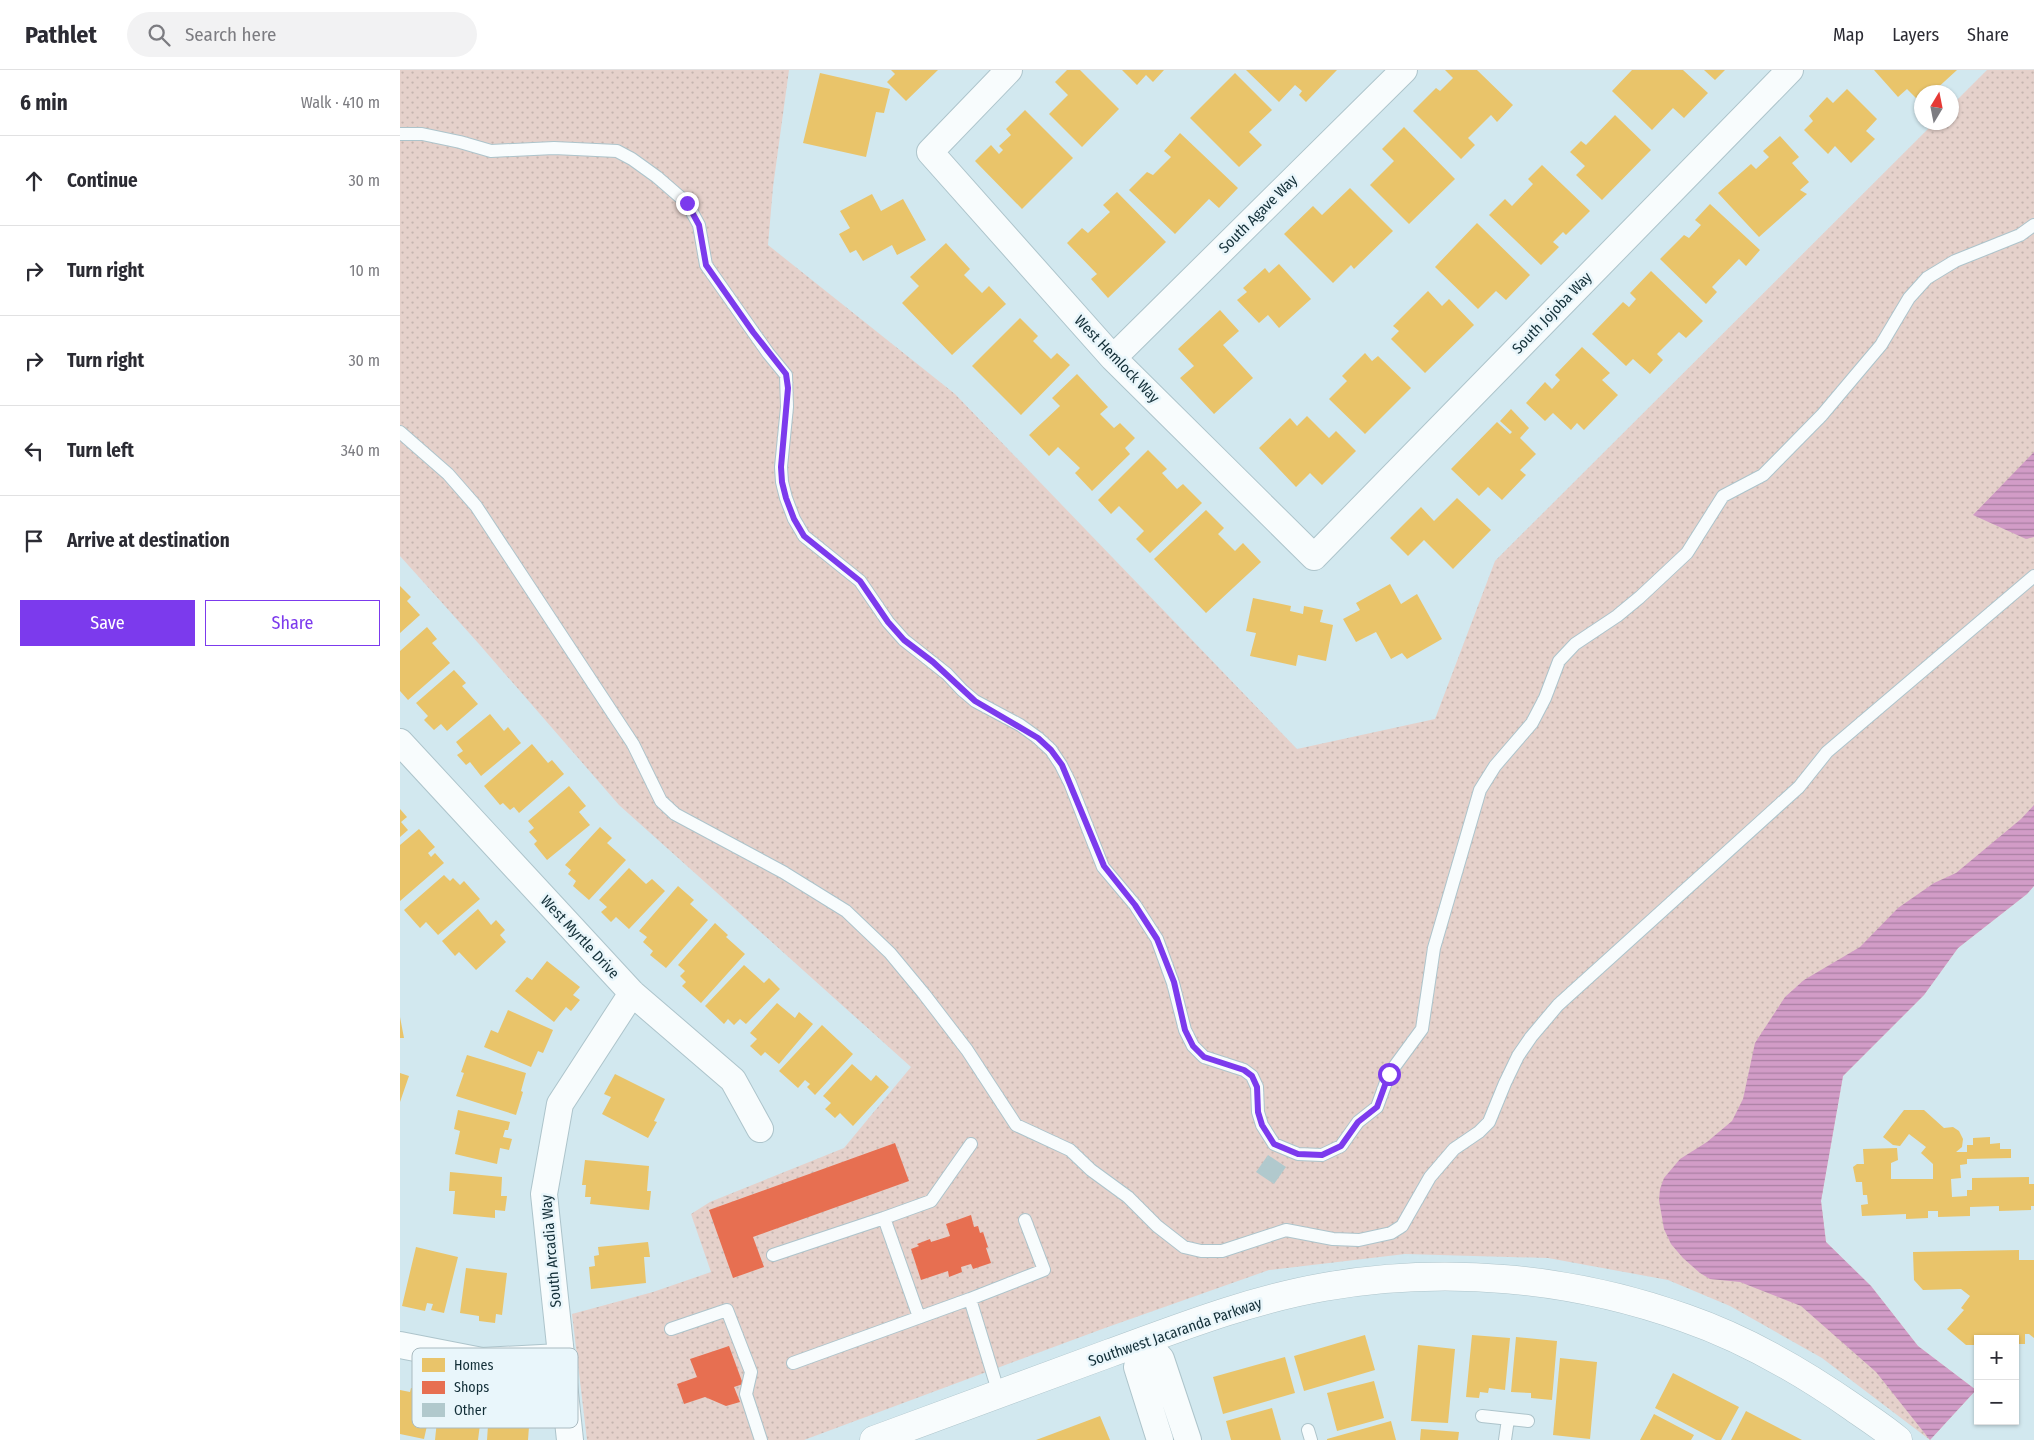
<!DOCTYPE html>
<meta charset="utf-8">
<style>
:root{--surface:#fff;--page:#f2f2f3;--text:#2b2b33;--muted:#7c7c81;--line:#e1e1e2;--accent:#7c3aed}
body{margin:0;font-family:"Fira Sans Condensed",sans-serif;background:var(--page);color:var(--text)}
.controls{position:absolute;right:15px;bottom:15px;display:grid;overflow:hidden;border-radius:0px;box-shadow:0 1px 4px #0004}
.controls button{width:45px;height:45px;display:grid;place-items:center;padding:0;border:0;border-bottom:1px solid var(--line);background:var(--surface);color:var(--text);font:25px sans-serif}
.compass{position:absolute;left:1514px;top:15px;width:45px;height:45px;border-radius:50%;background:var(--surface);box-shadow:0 1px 4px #0004;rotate:10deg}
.stop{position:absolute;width:15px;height:15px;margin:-11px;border:4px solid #7c3aed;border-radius:50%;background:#fff}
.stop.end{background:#7c3aed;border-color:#fff;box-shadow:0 1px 5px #0008}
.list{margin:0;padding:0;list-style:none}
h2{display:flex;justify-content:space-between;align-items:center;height:65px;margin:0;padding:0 20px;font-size:21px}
h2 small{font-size:16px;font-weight:400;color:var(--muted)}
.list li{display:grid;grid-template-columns:32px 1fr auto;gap:15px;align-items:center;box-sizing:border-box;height:90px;padding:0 20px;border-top:1px solid var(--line)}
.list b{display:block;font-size:19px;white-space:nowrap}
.list em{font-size:16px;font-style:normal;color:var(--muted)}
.actions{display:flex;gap:10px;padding:15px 20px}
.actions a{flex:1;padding:11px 0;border:1px solid var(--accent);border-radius:0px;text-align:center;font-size:18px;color:var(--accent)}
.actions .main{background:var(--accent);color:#fff}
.icon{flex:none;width:28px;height:28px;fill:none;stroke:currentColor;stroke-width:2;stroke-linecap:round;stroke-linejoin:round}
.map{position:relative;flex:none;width:1634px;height:1370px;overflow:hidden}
header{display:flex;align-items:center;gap:30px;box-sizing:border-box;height:70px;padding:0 25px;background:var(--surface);border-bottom:1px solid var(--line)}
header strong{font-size:24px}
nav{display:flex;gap:28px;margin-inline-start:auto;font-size:18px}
.search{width:350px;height:45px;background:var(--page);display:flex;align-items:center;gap:12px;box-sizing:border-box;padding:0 18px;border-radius:28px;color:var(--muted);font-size:19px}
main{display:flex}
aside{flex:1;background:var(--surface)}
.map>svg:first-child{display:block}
.grass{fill:url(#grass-dots)}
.water{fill:url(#water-rules)}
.homes{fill:#e9c46a}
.shops{fill:#e76f51}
.building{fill:#b1c9cd}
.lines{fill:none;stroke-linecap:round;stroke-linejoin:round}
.service-casing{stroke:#adc4cb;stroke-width:14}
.minor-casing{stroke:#adc4cb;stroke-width:28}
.tertiary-casing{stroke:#adc4cb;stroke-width:29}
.service{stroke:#f8fcfd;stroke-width:12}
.minor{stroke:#f8fcfd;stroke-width:26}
.tertiary{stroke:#f8fcfd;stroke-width:28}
.route{stroke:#7c3aed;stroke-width:6}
.labels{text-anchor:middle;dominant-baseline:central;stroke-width:5;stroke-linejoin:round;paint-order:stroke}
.street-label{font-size:15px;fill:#132f38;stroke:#e9f6fb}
.key{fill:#e9f6fb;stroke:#a9bac0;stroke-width:1}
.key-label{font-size:14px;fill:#132f38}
</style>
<header>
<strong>Pathlet</strong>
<div class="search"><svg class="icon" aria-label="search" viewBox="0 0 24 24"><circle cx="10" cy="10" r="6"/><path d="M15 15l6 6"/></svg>Search here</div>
<nav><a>Map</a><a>Layers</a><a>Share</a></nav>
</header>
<main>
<aside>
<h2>6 min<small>Walk · 410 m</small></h2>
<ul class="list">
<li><svg class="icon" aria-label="ahead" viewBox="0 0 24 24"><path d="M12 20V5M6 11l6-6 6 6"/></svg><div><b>Continue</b></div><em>30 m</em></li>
<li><svg class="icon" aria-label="right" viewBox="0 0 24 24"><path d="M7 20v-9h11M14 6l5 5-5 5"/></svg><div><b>Turn right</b></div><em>10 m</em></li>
<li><svg class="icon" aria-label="right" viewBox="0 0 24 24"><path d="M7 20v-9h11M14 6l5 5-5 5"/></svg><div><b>Turn right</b></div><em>30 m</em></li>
<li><svg class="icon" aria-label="left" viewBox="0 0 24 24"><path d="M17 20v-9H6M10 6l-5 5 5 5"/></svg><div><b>Turn left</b></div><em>340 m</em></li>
<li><svg class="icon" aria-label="arrive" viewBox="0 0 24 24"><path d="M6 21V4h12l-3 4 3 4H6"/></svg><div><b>Arrive at destination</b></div></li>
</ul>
<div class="actions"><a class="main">Save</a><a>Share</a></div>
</aside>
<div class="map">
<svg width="1634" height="1370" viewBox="0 0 1634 1370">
<defs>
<pattern id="grass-dots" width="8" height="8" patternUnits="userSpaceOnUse" patternTransform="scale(1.25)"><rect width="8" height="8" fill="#e5d1cb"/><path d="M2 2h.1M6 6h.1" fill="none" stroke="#c4b4af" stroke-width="1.8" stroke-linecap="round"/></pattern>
<pattern id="water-rules" width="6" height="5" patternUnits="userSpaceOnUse" patternTransform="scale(1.25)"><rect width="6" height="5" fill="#d29cc7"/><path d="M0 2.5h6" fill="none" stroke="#a980a3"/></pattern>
</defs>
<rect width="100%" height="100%" fill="#d2e8ef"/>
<path class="grass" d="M0,0H389L373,117L368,175L555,324L897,679L1035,649L1095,491L1534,53L1552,52V35L1587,0H1634V816L1627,824L1558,878L1524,925L1443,1006L1421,1131L1426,1172L1471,1216L1518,1276L1576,1320L1530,1370L1422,1288L1330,1236L1268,1210L1148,1188L1005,1184L869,1200L705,1258L404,1370H187L172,1244L253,1222L311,1202L291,1144L310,1132L444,1078L511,997L219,735L79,574L0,486Z"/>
<path class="water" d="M1634,382V467L1626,469L1573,445Z
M1634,735V816L1627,824L1558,878L1524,925L1443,1006L1421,1131L1426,1172L1471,1216L1518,1276L1576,1320L1530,1370L1476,1302L1401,1236L1340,1212L1310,1209L1300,1203L1283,1188L1271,1174L1264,1159L1259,1130L1260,1119L1264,1108L1280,1089L1307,1072L1332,1051L1343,1029L1355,973L1385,927L1404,910L1460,877L1498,838L1534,813L1556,803L1621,749Z"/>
<path class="homes" d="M491,0H538L506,31L487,12L495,4Z
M667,0H680L719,39L682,77L649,44L668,25L655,12Z
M722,0H764L753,12L746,5L737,15Z
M846,0H937L906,32L899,25L902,21L895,15L879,32Z
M1045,0H1077L1113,35L1097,52L1091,45L1068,68L1075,75L1061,89L1013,41L1036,18L1040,21L1053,8Z
M1232,0H1283L1308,23L1284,48L1273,38L1252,60L1212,21Z
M1304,0H1325L1315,10Z
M1474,0H1557L1533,22H1522V34L1507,19L1498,27Z
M420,3L490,19L484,43L476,42L466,87L403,73Z
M835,3L872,40L849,62L862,75L839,97L790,48Z
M1447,19L1477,49L1466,61L1475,69L1451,93L1435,76L1428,84L1404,60L1413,51L1409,46L1427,27L1433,33Z
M625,40L673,88L622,139L575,91L591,75L599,84L603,80L599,76L611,65L606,59Z
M1215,45L1251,80L1202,130L1176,105L1185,96L1170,82L1181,71L1186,75Z
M1004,57L1055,109L1009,154L970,115L994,91L982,79Z
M780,63L838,118L819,138L809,129L775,164L729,120L747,102L753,105L771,87L764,81Z
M1380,66L1399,87L1392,93L1409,112L1400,120L1407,124L1359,167L1318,123L1351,94L1356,99L1369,87L1363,81Z
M1142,95L1190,141L1166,165L1163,162L1153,172L1159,177L1141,195L1089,145L1105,129L1112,136L1133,114L1128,109Z
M950,118L993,161L954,199L951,195L933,213L884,164L913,136L922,145Z
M717,122L766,172L708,228L691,209L697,204L667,173L682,158L688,163L710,142L703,135Z
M472,124L481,141L503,129L526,170L497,185L492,175L463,191L456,180L450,183L439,164L450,158L440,141Z
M1310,134L1360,180L1346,196L1339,189L1312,217L1317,222L1306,234L1260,189L1284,165L1289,168L1301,155L1295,150Z
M1077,153L1130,205L1106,230L1096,221L1078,239L1035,197Z
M546,173L570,199L564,205L582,223L589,216L606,234L552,285L502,233L519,216L510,207Z
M879,194L911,229L879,258L868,245L859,253L837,230L847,222L843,218L865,198L869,203Z
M1251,201L1303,251L1286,268L1279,262L1257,284L1263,290L1250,304L1233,289L1226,296L1192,264L1223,232L1229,237L1236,229L1230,223Z
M1028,221L1042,236L1049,229L1074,255L1025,303L991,269L999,261L993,256Z
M820,240L839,261L823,275L853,308L814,344L780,308L794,296L778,279Z
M620,248L638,266L633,271L651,289L657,283L670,295L621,345L572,296Z
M1182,277L1210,303L1202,310L1218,325L1184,360L1177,353L1171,360L1153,343L1145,351L1126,333L1145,312L1152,319L1160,310L1155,305Z
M965,283L972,291L978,286L1011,318L965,364L929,329L947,311L942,306Z
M677,304L708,337L700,344L714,358L720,353L735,368L725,378L730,384L692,421L675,403L680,398L658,377L649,386L629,365L660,336L652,328Z
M1111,339L1129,358L1120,368L1136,384L1120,400L1126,405L1102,430L1088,417L1079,426L1051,399L1097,352L1110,364L1112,362L1100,351Z
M907,346L929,368L936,361L956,381L922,415L910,403L896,417L859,378L890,348L897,356Z
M748,380L767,399L762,403L777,419L783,414L802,433L750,483L736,469L744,461L719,436L711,444L698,430Z
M1057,428L1091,460L1053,499L1024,470L1008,486L990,468L1021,437L1034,451Z
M806,440L824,458L818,464L835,481L843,473L861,492L806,543L754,489Z
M990,514L1001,534L1017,524L1042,569L1007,589L1002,583L991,589L976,562L956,572L943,549L960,540L956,533Z
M0,516L11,527L7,531L20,545L0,563Z
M853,528L891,536L890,541L903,544L904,536L923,540L920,552L933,555L926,591L898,585L896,596L850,586L856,563L846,561Z
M27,557L37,569L32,573L50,593L8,630L0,621V581Z
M54,600L66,613L62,616L78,634L47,661L41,654L34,660L24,650L28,646L16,633Z
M90,644L104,661L108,657L121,673L81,706L70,692L66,695L57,685L63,681L56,672Z
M132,674L148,693L152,690L164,704L119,743L114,737L110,740L103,733L100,735L84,716Z
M169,716L186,736L179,742L190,755L147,790L134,774L137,771L129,762L134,758L128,751Z
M0,739L7,747L1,752L8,760L0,767Z
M200,757L212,768L207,773L226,790L189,830L173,816L176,811L168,804L171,800L165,795Z
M19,759L35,777L28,783L31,787L35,783L44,793L0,831V775Z
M229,798L246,814L252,809L265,821L229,859L216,847L211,852L201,842L207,837L199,830Z
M44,805L50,811L53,808L60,815L64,811L80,829L38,865L26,852L20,858L4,840Z
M278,816L294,830L290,834L308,850L266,898L250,885L253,881L243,872L247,867L239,861Z
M78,839L91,855L96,850L105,860L100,865L106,872L76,900L59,882L55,886L42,871Z
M315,853L328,865L326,867L345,884L301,933L282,916L286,912L280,906L285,901L278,895Z
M147,891L180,917L173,925L180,930L171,941L166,937L154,952L115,921L127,907L132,910Z
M344,895L364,913L369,908L380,919L346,954L340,949L334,955L328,949L324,954L305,936Z
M377,933L395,948L399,942L413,954L379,994L365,982L361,986L350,976L357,969L350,963Z
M108,940L153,960L143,983L138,981L131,997L84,977L91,960L98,963Z
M0,947L4,968H0Z
M422,955L453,984L415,1025L407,1017L410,1014L405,1010L398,1018L379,1001Z
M67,985L126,1003L121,1021L123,1022L116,1045L56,1026L64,1003L61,1002Z
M452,994L471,1011L476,1005L489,1017L453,1056L440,1043L435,1048L425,1039L431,1033L423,1026Z
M0,1003L9,1006L0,1032Z
M215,1004L265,1029L254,1051L257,1052L248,1068L202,1044L211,1027L204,1024Z
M58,1040L110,1052L108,1060H105L103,1067L112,1069L109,1080L100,1078L97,1094L55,1084L60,1061L54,1059Z
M1504,1040H1524L1544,1058L1553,1057L1559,1061L1563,1069L1562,1077L1556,1082H1567V1075H1573V1068L1590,1067V1074L1600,1073V1079H1611V1088L1567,1089V1094L1560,1095L1561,1108L1551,1109L1552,1127L1567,1126V1120H1572V1108L1629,1107V1114H1634V1136H1631V1140L1599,1141V1136L1570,1137V1146L1538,1147V1141H1528V1148L1506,1149V1144L1462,1146L1461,1135L1468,1134L1467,1125H1463L1462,1112H1456L1453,1097L1457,1094H1464L1463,1079L1497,1078L1498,1090L1491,1093V1109H1533V1094L1521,1083L1526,1077L1509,1064L1500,1076L1493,1075L1483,1067Z
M185,1090L249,1096L247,1121H251L249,1140L190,1134L191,1127H185L186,1115H182Z
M50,1102L102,1107L101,1126H107L105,1141L95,1140V1148L53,1144L55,1121H49Z
M248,1172L250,1187H244L246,1213L191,1219L189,1197L195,1196L194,1186L199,1185L198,1177Z
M16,1177L58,1187L44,1243L31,1240L33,1234L27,1233L25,1241L2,1236Z
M1619,1180V1190H1634V1268L1629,1264H1625V1274H1615V1269H1578V1275H1566L1547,1259L1564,1240L1561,1238L1570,1226L1561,1219L1523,1220L1514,1210L1513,1182Z
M66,1198L107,1203L102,1245L96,1244L95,1253L79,1251V1246L60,1243Z
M965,1265L975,1300L904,1321L894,1286Z
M1072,1265L1110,1268L1105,1320L1089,1318L1088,1323L1080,1322L1079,1328L1066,1327Z
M1116,1267L1157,1271L1152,1330L1131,1328V1323L1111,1322Z
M1018,1275L1055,1279L1048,1353L1011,1351Z
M885,1287L895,1323L823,1344L813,1307Z
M1160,1288L1197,1292L1190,1369L1153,1365Z
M1273,1303L1339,1337L1321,1370H1316L1255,1338Z
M974,1311L984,1348L937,1361L927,1323Z
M11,1318L25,1321L24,1328L33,1329L24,1369L0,1364V1320L10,1322Z
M50,1323L64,1325L63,1333L74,1334L73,1338L82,1339L78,1370H35L39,1331L49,1332Z
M90,1326L112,1328V1333H124L123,1342L130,1343L128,1370H87Z
M872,1338L881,1370H831L826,1351Z
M1346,1341L1402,1370H1331Z
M1254,1344L1294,1365L1291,1370H1240Z
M700,1346L710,1370H636Z
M991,1351L996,1370H927V1369Z
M1021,1359L1059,1362L1058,1370H1020Z"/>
<path class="shops" d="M495,1073L509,1111L353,1167L364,1197L333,1208L309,1140Z
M571,1145L574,1157L578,1156L580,1163L583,1162L588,1177L586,1178L591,1193L573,1199L571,1194L561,1197L562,1202L549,1207L548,1201L521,1210L511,1179L519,1176L517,1174L530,1169L531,1172L550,1166L546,1154Z
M329,1276L343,1314L334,1317L340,1332L326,1336L305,1327L284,1334L277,1314L297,1307L290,1289Z"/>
<path class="building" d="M868,1085L886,1097L874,1114L856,1102Z"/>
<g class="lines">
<defs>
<path id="service" d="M0,64H22L60,72L91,81L154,78L217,81L232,89L257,107L287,133L299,155L306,195L368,283L386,305L387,337L381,397L382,412L386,428L394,449L404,466L460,511L488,552L504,570L547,604L562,620L575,631L620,655L638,668L651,680L661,695L670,713L703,797L735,835L757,869L773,913L785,960L793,976L804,987L844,1000L852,1006L857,1017L858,1042L862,1055L874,1074L898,1084L922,1085L941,1076L958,1052L977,1037L989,1004L1022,959L1034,878L1080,720L1095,696L1132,653L1145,628L1159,591L1175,574L1217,546L1240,527L1287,483L1323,426L1363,405L1422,345L1481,275L1509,228L1527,208L1555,191L1620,165L1634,155
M0,362L48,404L76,436L233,674L261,731L275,744L383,802L446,841L490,883L524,924L567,980L616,1055L670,1080L691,1100L728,1127L757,1156L784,1177L801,1181H822L886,1160L933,1169L959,1170L991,1163L1002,1156L1030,1107L1054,1079L1079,1062L1089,1052L1105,1013L1118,986L1131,967L1158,935L1399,717L1427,682L1634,506
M484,1148L531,1131L571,1074
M373,1185L484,1148L519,1247
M570,1229L644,1200L625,1150
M271,1259L327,1240L351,1302L346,1324L361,1370
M393,1293L570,1229L599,1324
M1082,1346L1128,1351
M908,1360L911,1370
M1105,1370L1108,1349"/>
<path id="minor" d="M609,0L530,82L713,288L914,487L1390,0
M713,288L1004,0
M0,672L232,923L333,1010L360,1059
M745,1271L761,1289L788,1370
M745,1271L737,1297L760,1370
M0,1275L82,1291L160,1287
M170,1370L144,1124L160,1034L232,923"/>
<path id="tertiary" d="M474,1370C553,1341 632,1312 710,1283C781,1257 850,1230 924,1217C1045,1196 1170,1207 1285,1248C1346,1269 1401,1301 1454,1338C1468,1348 1484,1358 1498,1370"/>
</defs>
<use href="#service" class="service-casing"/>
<use href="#minor" class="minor-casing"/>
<use href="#tertiary" class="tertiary-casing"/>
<use href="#service" class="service"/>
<use href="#minor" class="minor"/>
<use href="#tertiary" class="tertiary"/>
</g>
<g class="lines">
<path class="route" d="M287,133L299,155L306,195L353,262L386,304L388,318L381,397L382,412L386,428L394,449L404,466L460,511L488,552L504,570L533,592L575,631L638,668L651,680L662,695L704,796L735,835L757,869L774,912L785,960L793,976L804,987L844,1000L852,1006L857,1017L858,1042L862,1055L874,1074L898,1084L922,1085L941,1076L958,1052L977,1037L989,1004"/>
</g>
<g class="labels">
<g class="street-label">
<text transform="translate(858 144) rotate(-45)">South Agave Way</text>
<text transform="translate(1152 243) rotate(-46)">South Jojoba Way</text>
<text transform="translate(717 289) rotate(46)">West Hemlock Way</text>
<text transform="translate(180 867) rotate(47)">West Myrtle Drive</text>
<text transform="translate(151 1181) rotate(-95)">South Arcadia Way</text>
<text transform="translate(775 1262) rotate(-19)">Southwest Jacaranda Parkway</text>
</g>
</g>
<rect x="12" y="1278" width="166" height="80" rx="8" class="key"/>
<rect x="22" y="1288" width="23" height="14" fill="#e9c46a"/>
<rect x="22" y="1311" width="23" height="13" fill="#e76f51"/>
<rect x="22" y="1333" width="23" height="14" fill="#b1c9cd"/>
<g class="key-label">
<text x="54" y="1300">Homes</text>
<text x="54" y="1322">Shops</text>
<text x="54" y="1345">Other</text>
</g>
</svg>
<div class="controls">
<button>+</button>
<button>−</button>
</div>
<svg class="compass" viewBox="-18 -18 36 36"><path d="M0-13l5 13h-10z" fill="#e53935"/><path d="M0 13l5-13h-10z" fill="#7c7c81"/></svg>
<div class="stop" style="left:989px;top:1004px"></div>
<div class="stop end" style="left:287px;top:133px"></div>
</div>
</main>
